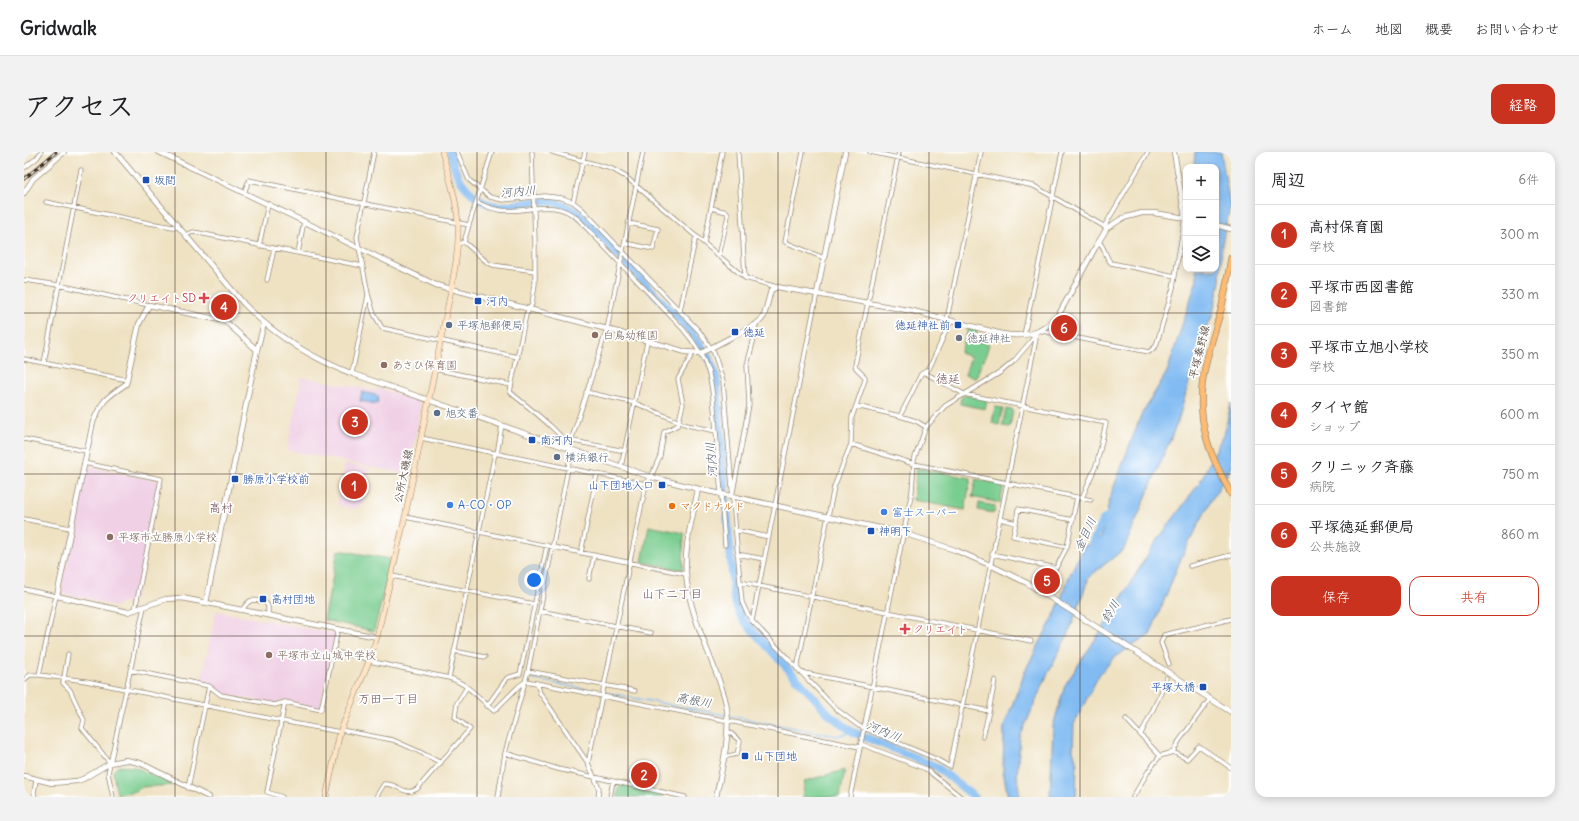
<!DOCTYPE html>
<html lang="ja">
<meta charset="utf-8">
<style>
:root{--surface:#fff;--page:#f2f2f2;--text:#202124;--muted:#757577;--line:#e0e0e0;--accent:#c8321e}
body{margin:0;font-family:Delius,"Klee One",sans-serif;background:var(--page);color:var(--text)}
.controls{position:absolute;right:12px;top:12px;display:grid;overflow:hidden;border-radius:8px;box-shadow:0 2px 10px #0003}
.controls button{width:36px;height:36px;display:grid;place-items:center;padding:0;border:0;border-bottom:1px solid var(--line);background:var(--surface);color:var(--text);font:20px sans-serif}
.you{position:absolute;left:510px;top:428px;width:14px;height:14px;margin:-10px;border:3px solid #fff;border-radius:50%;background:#1a73e8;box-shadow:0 0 0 6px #1a73e833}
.badge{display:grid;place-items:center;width:26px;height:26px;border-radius:50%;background:var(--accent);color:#fff;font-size:13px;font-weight:700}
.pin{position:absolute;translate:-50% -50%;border:2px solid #fff;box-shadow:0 1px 4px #0006}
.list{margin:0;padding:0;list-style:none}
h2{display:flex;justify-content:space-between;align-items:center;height:52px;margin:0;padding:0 16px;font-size:17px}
h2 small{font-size:13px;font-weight:400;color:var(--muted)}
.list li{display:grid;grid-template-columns:26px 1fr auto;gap:12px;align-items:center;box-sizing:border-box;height:60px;padding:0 16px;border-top:1px solid var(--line)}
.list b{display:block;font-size:15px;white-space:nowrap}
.list p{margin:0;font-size:13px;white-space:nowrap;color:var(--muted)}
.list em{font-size:13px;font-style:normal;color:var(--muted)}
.actions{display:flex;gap:8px;padding:12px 16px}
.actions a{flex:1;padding:9px 0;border:1px solid var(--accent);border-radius:12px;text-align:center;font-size:14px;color:var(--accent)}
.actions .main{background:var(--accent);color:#fff}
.icon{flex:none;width:22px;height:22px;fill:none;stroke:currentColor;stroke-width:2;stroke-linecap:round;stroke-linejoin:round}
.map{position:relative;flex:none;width:1207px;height:645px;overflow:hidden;border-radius:12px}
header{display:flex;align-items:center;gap:24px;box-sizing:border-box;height:56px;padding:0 20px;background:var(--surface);border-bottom:1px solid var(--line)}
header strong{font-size:19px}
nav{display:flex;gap:22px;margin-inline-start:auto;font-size:14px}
.intro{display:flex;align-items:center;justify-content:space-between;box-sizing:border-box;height:96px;padding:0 24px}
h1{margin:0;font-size:28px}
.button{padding:10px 18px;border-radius:12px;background:var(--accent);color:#fff;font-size:14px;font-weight:700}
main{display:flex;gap:24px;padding:0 24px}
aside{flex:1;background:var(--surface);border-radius:12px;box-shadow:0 2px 10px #0003}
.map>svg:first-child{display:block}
.built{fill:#f0d0e5}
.green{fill:#7acd90;stroke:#5a7c57}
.water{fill:#81bbf2;stroke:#5e7288}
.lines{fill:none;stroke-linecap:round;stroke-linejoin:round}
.stream{stroke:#81bbf2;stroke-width:1.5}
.river{stroke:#81bbf2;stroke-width:8}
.minor-casing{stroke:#958670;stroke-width:5}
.tertiary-casing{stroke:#958670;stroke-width:6}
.secondary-casing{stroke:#958670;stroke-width:6}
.primary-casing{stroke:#958670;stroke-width:7}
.minor{stroke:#fff;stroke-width:3.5}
.tertiary{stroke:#fff;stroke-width:4.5}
.secondary{stroke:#ffe4c6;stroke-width:5}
.primary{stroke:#ffbb71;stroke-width:5.5}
.rail-casing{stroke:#3b2a1e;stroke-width:3}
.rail{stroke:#fff;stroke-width:1.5;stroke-dasharray:4.5;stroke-linecap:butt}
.grid{fill:none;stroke:#3b2a1e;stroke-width:1;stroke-opacity:0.55}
.transit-dot{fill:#1a4fb4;stroke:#fff;stroke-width:1.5}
.health-dot{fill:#e0444e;stroke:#fff;stroke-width:1.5}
.service-dot{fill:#5c6f8a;stroke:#fff;stroke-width:1.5}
.education-dot{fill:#8d6e63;stroke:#fff;stroke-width:1.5}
.worship-dot{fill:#6b7280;stroke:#fff;stroke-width:1.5}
.shop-dot{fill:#3f7fe0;stroke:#fff;stroke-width:1.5}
.food-dot{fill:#e8710a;stroke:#fff;stroke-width:1.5}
.labels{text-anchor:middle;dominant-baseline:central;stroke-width:3.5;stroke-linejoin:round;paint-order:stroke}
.transit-label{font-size:11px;fill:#164399;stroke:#fff;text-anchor:start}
.health-label{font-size:11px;fill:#be3a42;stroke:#fff;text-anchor:end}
.service-label{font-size:11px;fill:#4e5e75;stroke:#fff;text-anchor:start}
.education-label{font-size:11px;fill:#785e54;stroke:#fff;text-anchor:start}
.worship-label{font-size:11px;fill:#5b616d;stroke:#fff;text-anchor:start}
.street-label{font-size:11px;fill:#3b2a1e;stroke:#fff}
.shop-label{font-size:11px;fill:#366cbe;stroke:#fff;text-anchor:start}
.food-label{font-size:11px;fill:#c56008;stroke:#fff;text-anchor:start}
.water-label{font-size:12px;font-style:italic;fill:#545d68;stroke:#fff}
.neighbourhood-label{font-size:12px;fill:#735156;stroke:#fff}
</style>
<header>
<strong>Gridwalk</strong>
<nav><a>ホーム</a><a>地図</a><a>概要</a><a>お問い合わせ</a></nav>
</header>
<div class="intro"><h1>アクセス</h1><a class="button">経路</a></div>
<main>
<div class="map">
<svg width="1207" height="645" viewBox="0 0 1207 645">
<rect width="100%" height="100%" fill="#fff"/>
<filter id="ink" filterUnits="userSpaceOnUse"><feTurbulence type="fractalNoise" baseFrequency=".025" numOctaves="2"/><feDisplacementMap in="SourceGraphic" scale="8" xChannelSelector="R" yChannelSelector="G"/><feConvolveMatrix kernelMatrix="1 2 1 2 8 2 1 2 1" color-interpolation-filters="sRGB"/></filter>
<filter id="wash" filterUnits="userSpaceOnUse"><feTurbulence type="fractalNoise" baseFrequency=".012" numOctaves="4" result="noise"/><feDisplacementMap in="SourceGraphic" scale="16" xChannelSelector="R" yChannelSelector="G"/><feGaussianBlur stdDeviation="0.9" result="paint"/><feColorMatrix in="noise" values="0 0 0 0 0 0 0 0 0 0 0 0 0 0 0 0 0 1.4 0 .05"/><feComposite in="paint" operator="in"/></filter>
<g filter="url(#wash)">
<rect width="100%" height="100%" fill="#efe2c3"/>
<path class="built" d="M278,225L353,239L354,236L394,249L397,255L385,321L383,322L263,298L277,226Z
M321,312L346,317L338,354L330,357L314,353L313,350Z
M64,314L134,329L135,330L112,446L90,455L66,447L38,442L37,439L62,315Z
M192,459L312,482L296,554L294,556L259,548L251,552L199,542L189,533L177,531Z"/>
<path class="green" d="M945,176L953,178L951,187L965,192L960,209H958L952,226L941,222L947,205L936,201Z
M941,243L963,248L961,257L936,252L937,246Z
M971,255L979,256L975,273L968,271Z
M982,257L989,258L986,275L978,274Z
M893,316L947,326L941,358L889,348Z
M952,327L980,333L976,351L948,345Z
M955,351L971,354L970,361L954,358Z
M625,374L660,381L659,418L618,410Z
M314,398L366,407L363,420H364L363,427L350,479L300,468Z
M94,614L111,615L150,633L117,635L113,639L93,642L91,633L89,619Z
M821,618L816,645H778L781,629Z
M596,632L638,641V645H593Z"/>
<path class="water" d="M1171,0H1197L1206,54L1198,92L1196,130L1189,161L1170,213L1154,269L1100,397L1065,425L1046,478L1024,521L996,585L993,624L996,645H984L979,619L980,574L1002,517L1030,464L1045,425L1059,395L1077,386L1086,345L1117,263L1143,220L1173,127L1172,117H1192V15H1170Z
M338,240L355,244L353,252L336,249Z
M1207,251V315L1188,347L1158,404L1126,483L1092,504L1075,523L1050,572L1049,598L1053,611L1052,645H1026L1029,574L1041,533L1086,465L1127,397L1176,330L1201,279Z"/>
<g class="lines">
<path class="stream" d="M508,527L812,584L829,580"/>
<path class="river" d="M426,0C428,6 429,12 431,18C438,35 455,52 474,54C489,55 505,49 520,49C532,49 543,55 554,61L670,183L685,206L692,224L710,446L714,459L720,469L807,564L829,580L913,615L950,645
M1065,400L1078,369L1089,360"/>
</g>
</g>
<g filter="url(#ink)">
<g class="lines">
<defs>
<path id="minor" d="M350,0L333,85L344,142L350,162L358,176L494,205
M433,0L445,28L466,45L479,48L521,44L538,46L549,50L558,57L675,179L690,201L699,229L716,430L718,450L722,459L728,469L812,557L835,574L912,607L926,615L1012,187L1011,181
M528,0L588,17L602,25L721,126L753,135
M714,0L721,126
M779,0L761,90L800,106
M846,0L1010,34L1083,76
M0,16L13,6L17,0
M220,41L225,28L445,73L468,0
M22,50L125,71L149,75H154
M452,50C459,53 467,57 476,58C504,62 529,45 554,67L659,177C690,213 688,235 692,279
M549,50L561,0
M687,56L703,60L704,64L695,104
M1080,75L1124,0
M162,83L169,80L175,81L338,114
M440,90L464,111L469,113L511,119
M1075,90C1081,95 1081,105 1087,111L1151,124
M601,91L629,97L634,77L605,71
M680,91L698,0
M434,92L440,90L445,73
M235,94L244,52
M274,101L280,69
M0,128L35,133L125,153
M243,128L250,97
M656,159L672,84
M923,167L957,0
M1018,179L1125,200L1132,194L1149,136L1161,65
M1000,183L1038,0
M0,207L104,228
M20,211L57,18
M410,217L487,233
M328,221L344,143
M901,221L940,242L1082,271L1073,311L1058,346
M562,240L611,251L663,273L692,279L701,393
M832,254L876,264L897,222L905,217L927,168
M876,264L892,269L902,275
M397,286L622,332
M0,287L62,299
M827,292L890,312L1067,348
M601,299L549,289L548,286L583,177L619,0
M473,302L478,273
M60,311L137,327L111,458
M597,315L623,190
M709,340L725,253L723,213L732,179L731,173
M381,365L662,422
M0,367L46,376
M976,367L992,371L994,357L1049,368
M992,371L989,384L1043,395
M711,378L745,385
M557,401L573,322
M713,402L740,407
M968,402L1032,416L1043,395L1053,345
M1166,414L1207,403
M368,424L510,452
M565,427L570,403
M716,430L1007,489
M0,437L32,444
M218,458C226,446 227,447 241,450L244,454V463
M516,459L627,481
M728,469L793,141
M430,499L461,505
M309,500L346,507
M44,502L39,531L46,538L60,568L58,576L86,611
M345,509L425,526L471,301
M1145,512L1137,491L1140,483L1207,467
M773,517L810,335L827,292L828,265L841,228V225L832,216L831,213L875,0
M106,518L185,534L197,543L251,553L261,550L297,558L314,477
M504,519L611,539
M776,520L965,559L959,585
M15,523L32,444
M425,526C443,531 456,547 470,559L495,534L502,529L836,595
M0,528L6,523H15L62,529L258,569L316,580
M513,531L516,541L564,611L575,636L574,645
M463,554L483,526L496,522L523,393
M965,559L971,528
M1102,567L1136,604
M317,578L369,588L394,599L417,611
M1117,582L1137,541L1142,526
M837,592L902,617L937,645
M1149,600L1155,589L1186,547
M481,601L534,617L661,645
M700,604H704L713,602L716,589L704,579
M564,611L622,332L627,325L636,304L640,280L654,273L659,252L654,227L669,201
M164,636L185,534
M11,645L10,641L12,628
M89,645L84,621L120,455
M258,645L243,640L261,550
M352,645L360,632C375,631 379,645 393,637L446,577L431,565L433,551L443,535
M474,645L481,601L504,519L547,301C545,285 500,252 486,240L502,163L508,152L511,132V90L508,0
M586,645L589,629
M826,645L888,339L890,308L902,275L921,254L977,220L990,209L1007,189L1011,182
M1109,645L1125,618L1136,604L1149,600L1163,607L1175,594L1207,616"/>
<path id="tertiary" d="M91,0L220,152C251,184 287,206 329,222L627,325L679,338L879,381L931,398L966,413L1003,431L1207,560
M135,0L412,133L583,177L662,200L677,201L731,173L737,168L740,164L747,138L753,135L889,159L978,182C1002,186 1017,182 1034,164L1071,96L1083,76L1099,66L1118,61H1130L1162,66
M1150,0L1161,65
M0,41L9,27L40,0
M1192,73L1207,77
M793,141L821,0
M233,198L201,169L125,153L115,172L102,232C82,246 79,247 69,270L33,444L104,460L142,447L158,446L353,485
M674,337C669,365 660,393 662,421C664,455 681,491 693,523C697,534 702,546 703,558C706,587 698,616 692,645
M182,451L233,198L240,172
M0,624L28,631L53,629L59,627L86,611L102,608L116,611L185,645"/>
<path id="secondary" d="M302,645L316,580L345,509L353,485L381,365L427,138C431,116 435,95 434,73C433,48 425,24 418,0"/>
<path id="primary" d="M1207,106C1204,123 1201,141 1197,158C1185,200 1170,236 1181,280C1186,303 1197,322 1207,342"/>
</defs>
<use href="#minor" class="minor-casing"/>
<use href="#tertiary" class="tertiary-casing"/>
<use href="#secondary" class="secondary-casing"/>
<use href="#primary" class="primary-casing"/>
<use href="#minor" class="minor"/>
<use href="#tertiary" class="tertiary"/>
<use href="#secondary" class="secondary"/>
<use href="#primary" class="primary"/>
<defs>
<path id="rail" d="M0,27L32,0"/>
</defs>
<use href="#rail" class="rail-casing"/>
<use href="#rail" class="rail"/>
</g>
</g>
<path class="grid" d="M151,0V645M302,0V645M453,0V645M604,0V645M754,0V645M905,0V645M1056,0V645M0,161H1207M0,322H1207M0,484H1207"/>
<g class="transit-dot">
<rect x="118" y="24" width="8" height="8" rx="2"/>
<rect x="450" y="145" width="8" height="8" rx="2"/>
<rect x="930" y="169" width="8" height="8" rx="2"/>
<rect x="707" y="176" width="8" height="8" rx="2"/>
<rect x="504" y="284" width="8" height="8" rx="2"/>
<rect x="207" y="323" width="8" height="8" rx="2"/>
<rect x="634" y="329" width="8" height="8" rx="2"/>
<rect x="843" y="375" width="8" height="8" rx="2"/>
<rect x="235" y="443" width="8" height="8" rx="2"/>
<rect x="1175" y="531" width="8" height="8" rx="2"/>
<rect x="717" y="600" width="8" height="8" rx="2"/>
</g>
<g class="health-dot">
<path d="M178 140h4v4h4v4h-4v4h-4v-4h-4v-4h4z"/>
<path d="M879 471h4v4h4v4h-4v4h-4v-4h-4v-4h4z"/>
</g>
<g class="service-dot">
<circle cx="425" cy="173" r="4"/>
<circle cx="413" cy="261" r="4"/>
<circle cx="533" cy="305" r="4"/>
</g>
<g class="education-dot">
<circle cx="571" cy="183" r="4"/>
<circle cx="360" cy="213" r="4"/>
<circle cx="86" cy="385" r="4"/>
<circle cx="245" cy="503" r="4"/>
</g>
<circle class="worship-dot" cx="935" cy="186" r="4"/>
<g class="shop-dot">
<circle cx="426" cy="353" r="4"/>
<circle cx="860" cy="360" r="4"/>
</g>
<circle class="food-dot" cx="648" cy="354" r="4"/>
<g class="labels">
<g class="transit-label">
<text x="130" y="28">坂間</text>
<text x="462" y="149">河内</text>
<text x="926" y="173" text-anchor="end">徳延神社前</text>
<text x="719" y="180">徳延</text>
<text x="516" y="288">南河内</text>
<text x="219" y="327">勝原小学校前</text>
<text x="630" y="333" text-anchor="end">山下団地入口</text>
<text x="855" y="379">神明下</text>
<text x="247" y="447">高村団地</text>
<text x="1171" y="535" text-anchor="end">平塚大橋</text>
<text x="729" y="604">山下団地</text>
</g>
<g class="health-label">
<text x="172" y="146">クリエイトSD</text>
<text x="889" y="477" text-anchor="start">クリエイト</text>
</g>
<g class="service-label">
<text x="433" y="173">平塚旭郵便局</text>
<text x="421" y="261">旭交番</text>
<text x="541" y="305">横浜銀行</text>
</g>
<g class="education-label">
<text x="579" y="183">白鳥幼稚園</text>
<text x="368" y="213">あさひ保育園</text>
<text x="94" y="385">平塚市立勝原小学校</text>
<text x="253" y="503">平塚市立山城中学校</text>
</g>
<g class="worship-label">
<text x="943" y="186">徳延神社</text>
</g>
<g class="street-label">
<text transform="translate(1175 200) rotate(-76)">平塚秦野線</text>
<text transform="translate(379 324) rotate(-78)">公所大磯線</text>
</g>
<g class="shop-label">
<text x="434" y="353">A-CO・OP</text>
<text x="868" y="360">富士スーパー</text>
</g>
<g class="food-label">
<text x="656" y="354">マクドナルド</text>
</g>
<g class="water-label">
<text transform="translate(494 39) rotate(-5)">河内川</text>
<text transform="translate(687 308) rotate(-95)">河内川</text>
<text transform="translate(1061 382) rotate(-65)">金目川</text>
<text transform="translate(1086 459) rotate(-58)">鈴川</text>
<text transform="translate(670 548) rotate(11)">高根川</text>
<text transform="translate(860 579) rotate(23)">河内川</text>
</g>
<g class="neighbourhood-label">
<text x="924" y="226">徳延</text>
<text x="197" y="355">高村</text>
<text x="648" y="441">山下二丁目</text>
<text x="364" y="546">万田一丁目</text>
</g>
</g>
</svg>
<div class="controls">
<button>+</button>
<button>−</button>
<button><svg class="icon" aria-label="layers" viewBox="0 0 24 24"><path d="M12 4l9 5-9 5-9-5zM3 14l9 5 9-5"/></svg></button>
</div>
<div class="you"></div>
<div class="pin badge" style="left:330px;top:334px">1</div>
<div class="pin badge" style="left:620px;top:623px">2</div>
<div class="pin badge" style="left:331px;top:270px">3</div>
<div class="pin badge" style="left:200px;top:155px">4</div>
<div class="pin badge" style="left:1023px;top:429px">5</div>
<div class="pin badge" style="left:1040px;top:176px">6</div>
</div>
<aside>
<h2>周辺<small>6件</small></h2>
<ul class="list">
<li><span class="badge">1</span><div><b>高村保育園</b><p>学校</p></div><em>300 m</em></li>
<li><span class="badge">2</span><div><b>平塚市西図書館</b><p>図書館</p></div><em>330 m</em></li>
<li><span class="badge">3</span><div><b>平塚市立旭小学校</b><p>学校</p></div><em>350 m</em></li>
<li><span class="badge">4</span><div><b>タイヤ館</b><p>ショップ</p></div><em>600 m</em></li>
<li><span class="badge">5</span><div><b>クリニック斉藤</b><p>病院</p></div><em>750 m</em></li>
<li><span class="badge">6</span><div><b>平塚徳延郵便局</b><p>公共施設</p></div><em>860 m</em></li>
</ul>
<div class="actions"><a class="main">保存</a><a>共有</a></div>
</aside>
</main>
